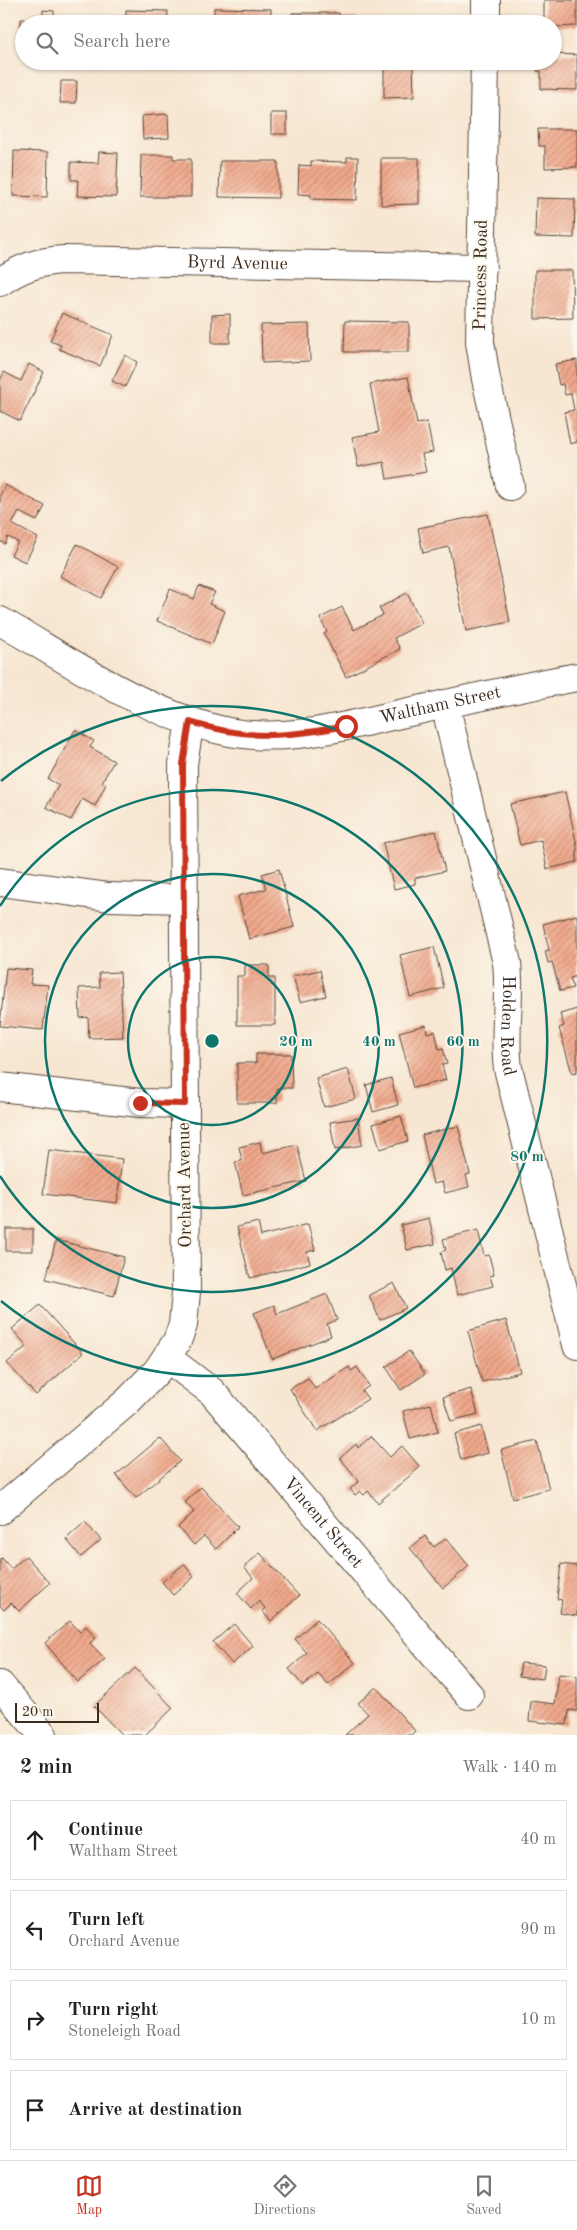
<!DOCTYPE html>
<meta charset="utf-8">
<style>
:root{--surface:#fff;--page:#f6f6f6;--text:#222;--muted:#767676;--line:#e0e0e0;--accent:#c8321e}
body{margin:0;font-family:"Old Standard TT",serif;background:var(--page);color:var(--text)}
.scale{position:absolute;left:15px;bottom:12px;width:84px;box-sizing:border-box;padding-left:5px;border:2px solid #3b2a1e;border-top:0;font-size:14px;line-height:18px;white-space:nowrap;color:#3b2a1e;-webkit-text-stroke:4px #fbf7ec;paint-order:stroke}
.stop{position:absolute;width:15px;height:15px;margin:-11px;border:4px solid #c8321e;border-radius:50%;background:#fff}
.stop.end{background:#c8321e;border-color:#fff;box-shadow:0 1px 5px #0008}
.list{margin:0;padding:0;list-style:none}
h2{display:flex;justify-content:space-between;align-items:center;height:65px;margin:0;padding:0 20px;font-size:21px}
h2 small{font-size:16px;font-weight:400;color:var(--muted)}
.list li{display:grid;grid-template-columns:32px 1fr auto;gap:15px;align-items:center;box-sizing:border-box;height:80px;margin:0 10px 10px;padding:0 10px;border:1px solid var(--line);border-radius:0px}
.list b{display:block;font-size:19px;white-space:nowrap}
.list p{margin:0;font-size:16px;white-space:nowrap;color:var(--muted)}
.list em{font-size:16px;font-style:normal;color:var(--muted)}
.icon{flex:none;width:28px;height:28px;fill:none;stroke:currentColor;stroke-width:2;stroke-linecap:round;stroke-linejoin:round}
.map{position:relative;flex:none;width:577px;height:1735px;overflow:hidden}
.search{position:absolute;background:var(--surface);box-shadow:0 1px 4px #0004;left:15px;right:15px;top:15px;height:55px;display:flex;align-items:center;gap:12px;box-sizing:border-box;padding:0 18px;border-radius:28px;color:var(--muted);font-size:19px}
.sheet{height:425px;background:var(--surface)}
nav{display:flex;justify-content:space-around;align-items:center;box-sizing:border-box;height:70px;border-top:1px solid var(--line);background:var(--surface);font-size:14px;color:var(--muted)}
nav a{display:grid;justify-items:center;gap:2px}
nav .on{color:var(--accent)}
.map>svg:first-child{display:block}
.building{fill:url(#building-hatch)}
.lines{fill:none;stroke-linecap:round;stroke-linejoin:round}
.minor-casing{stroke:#574639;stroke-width:30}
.major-casing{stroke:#574639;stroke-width:30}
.minor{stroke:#fff;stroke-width:28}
.major{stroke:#fff;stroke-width:28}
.route{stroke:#c8321e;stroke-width:6}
.ring{fill:none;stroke:#0f766e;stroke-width:2.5}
.labels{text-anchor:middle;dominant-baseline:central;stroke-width:4;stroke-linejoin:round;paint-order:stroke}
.street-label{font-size:18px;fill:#3b2a1e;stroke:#fbf7ec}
.centre{fill:#0f766e;stroke:#fbf7ec;stroke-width:2.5}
.ring-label{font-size:15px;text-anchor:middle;font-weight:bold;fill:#0f766e;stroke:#fbf7ec;stroke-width:4;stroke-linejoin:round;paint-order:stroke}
</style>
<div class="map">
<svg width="577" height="1735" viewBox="0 0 577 1735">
<defs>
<pattern id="building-hatch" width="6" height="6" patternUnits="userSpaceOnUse" patternTransform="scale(1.25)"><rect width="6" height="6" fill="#f1a98c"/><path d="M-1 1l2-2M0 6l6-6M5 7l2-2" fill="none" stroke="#c48a72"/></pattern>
</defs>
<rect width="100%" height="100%" fill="#fbf7ec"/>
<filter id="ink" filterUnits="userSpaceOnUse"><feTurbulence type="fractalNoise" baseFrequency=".02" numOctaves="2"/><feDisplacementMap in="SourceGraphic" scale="10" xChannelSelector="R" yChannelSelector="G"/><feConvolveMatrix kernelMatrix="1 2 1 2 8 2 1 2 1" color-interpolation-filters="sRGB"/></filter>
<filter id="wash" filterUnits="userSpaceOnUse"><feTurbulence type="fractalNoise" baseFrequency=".0096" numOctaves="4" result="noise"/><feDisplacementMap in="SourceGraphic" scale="20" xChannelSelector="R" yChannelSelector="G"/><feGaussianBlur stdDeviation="1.12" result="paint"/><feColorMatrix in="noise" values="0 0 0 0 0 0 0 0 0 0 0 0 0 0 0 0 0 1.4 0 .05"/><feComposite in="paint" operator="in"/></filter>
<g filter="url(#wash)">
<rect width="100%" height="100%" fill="#f7e6d1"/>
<g id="blocks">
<path class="building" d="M544,0H577V26L553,27V24H544Z
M214,8L271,9V24H214Z
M43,10L54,11V16H64V24H24V54H20L21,19H43Z
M126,10L168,11L167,24H126Z
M292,13H339V18H356V24H292Z
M424,21V24H393V22Z
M553,54L577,55V90L541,89V71H537V61H553Z
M213,61H230V65H213Z
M393,61H413L414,97L384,98V67H393Z
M61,81H77L76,103H60Z
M271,113H287V134H271Z
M168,114L169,138L143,139L142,116Z
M538,129H577V167L545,168V146H539Z
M14,151L48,152L47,197L13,196Z
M99,152L118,153L116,197L77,196L78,180H71V162L98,163Z
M141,155H173V159H191V197H140Z
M347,157H358L357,200L311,199V195L298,194L299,165L311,166V161L347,162Z
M381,158H419V204L381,205Z
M220,161H278V198L219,197Z
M536,198L575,199L574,238L535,237Z
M535,270H572L573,318L535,319Z
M62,313L113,335L100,366L59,349L61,345L50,341Z
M230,314V343H212V315Z
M345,321L409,322V352H344Z
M309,324L310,361L262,363L261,325Z
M125,355L137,362L125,387L112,381Z
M577,360V442L570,444L564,412L574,410L571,394L565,395L563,384L559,385L555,364Z
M29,364L44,372L20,421L0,411V381L4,372L21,381Z
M408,377L417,424L427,422L433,452L422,454L426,472L387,479L384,462L358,467L352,437L379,432L370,384Z
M5,485L45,506L37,521L19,512L12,524L38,538L25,562L11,555L18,542L8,537L5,544L0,541V495Z
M488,514L510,622L466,631L449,547L423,553L418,528Z
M77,544L118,567L101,598L60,576Z
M199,586L215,592L209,604L225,611L212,644L157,621L170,589L194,599Z
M407,593L422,623L394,638L400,649L346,677L324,634L327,632L320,618L342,607L354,630L383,615L379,608Z
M75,730L94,741L90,747L114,761L102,782L106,784L95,806L82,799L71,820L46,807L59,785L48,779Z
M565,792L577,845V862L547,869L541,840L520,845L510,804Z
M436,831L445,871L415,878V884L394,889L383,843Z
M279,869L294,927L249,939L238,896L266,889L262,874Z
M577,915V976L570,978L573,988L560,991L552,962L548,963L545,951L549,950L543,924Z
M434,947L444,988L410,997L400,955Z
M245,965H269V978H275V1025H237V976H245Z
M6,968L32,970L30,984L48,985L43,1030L0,1026Z
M320,970L326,996L300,1002L293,976Z
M120,972L123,1037L89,1038L88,1017L80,1018L79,988L100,987L99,973Z
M577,1009V1072L572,1073L559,1028L564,1026L560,1014Z
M426,1025L427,1033L435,1031L439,1049L443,1048L447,1064L442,1065L446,1080L413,1088L399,1032Z
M256,1054H291L292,1088H277V1103H237V1063H256Z
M348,1069L356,1099L324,1107L316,1078Z
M391,1078L398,1105L373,1112L366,1085Z
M401,1116L408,1141L380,1149L373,1124Z
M358,1118L362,1145L335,1150L330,1122Z
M458,1126L470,1174L466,1175L469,1187L445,1193L442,1182L433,1184L422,1135Z
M260,1142L262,1153L297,1145L306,1181L243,1195L235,1162L242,1161L239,1147Z
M49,1150L122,1159L117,1203L43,1194Z
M429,1218L435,1244L407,1250L401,1225Z
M258,1222L261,1236L308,1224L315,1250L307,1252L310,1263L250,1278L237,1227Z
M6,1229H33V1251H6Z
M478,1230L484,1256L489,1255L494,1275L490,1276L493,1286L457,1295L451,1268L445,1270L441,1252L446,1250L443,1239Z
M56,1240L124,1257L114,1296L46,1279Z
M394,1283L406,1308L380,1320L369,1295Z
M327,1294L337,1320L327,1324L331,1336L272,1359L254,1313L274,1305L277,1314Z
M40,1305L83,1353L36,1395L7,1363L27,1346L12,1329Z
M506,1320L520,1372L482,1382L468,1331Z
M409,1351L425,1374L401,1390L386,1367Z
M349,1367L351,1371L357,1367L369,1386L362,1391L368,1399L317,1431L290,1389L308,1378L315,1389Z
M471,1389L478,1414L451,1421L443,1397Z
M431,1404L438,1432L410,1439L403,1411Z
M481,1426L488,1453L461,1460L454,1434Z
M371,1436L390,1457L402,1446L420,1467L378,1503L368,1491L364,1495L360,1491L355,1495L350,1489L359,1481L340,1458L356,1444L358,1448Z
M160,1438L180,1461L136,1498L116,1475Z
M537,1441L549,1489L513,1498L501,1450Z
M201,1487L238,1527L216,1549L204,1536L194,1545L178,1527L194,1512L185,1502Z
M85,1522L101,1540L81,1557L66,1539Z
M425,1536L434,1547L446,1538L469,1566L443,1588L410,1548Z
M260,1553L299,1596L271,1621L262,1611L265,1608L259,1601L251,1609L237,1593L253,1578L244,1567Z
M26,1556L50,1583L19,1611L11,1603L4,1610L0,1606V1560L2,1558L11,1569Z
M184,1564L194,1577L173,1595L162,1582Z
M561,1564L577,1566V1616L560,1613L562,1600L557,1599Z
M317,1619L355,1663L328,1685L318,1674L303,1686L289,1669L307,1653L295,1639Z
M70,1621L80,1632L86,1626L96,1638L90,1643L105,1659L78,1682L45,1643Z
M234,1624L253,1646L232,1664L213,1642Z
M521,1663L545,1665L543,1679L519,1676Z
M135,1668L173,1708L145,1735H122L94,1706Z
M559,1674L577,1676V1711L569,1710L567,1725L529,1721L531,1701L555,1704Z
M376,1687L415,1731L411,1735H345L368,1714L358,1703Z"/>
</g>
</g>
<g filter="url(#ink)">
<use href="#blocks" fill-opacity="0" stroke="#574639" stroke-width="1"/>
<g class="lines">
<defs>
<g id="minor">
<path d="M486,24V0"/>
<path d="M485,61L480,342L486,379L510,486"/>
<path id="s1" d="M0,282C20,268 39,261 64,260L482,268"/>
<path id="s2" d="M445,704L507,963C511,999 503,1033 508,1068L577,1345"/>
<path d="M0,882L109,897L183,899"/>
<path d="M0,1087L140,1103L185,1104"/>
<path id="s3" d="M167,1358L212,1392L469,1695"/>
<path d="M0,1510L128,1401L157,1371L177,1341L183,1325L186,1292L183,764L190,721"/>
<path d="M0,1685L43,1735"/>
</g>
<g id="major">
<path id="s4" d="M0,621C70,661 141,711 220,730C284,746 351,724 414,711C468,699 522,687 577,677"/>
</g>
</defs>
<use href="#minor" class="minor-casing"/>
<use href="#major" class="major-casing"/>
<use href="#minor" class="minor"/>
<use href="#major" class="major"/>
</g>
</g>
<g class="lines" filter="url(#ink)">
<path class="route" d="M140,1103L185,1104L183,764L190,722C248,740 287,737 346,726"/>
</g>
<g class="ring">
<circle cx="212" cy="1041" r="84"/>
<circle cx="212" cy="1041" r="167"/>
<path d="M0 906A251 251 0 1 1 0 1176"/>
<path d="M1 781A335 335 0 1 1 1 1301"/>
</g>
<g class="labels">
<g class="street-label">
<text stroke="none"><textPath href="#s1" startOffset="242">Byrd Avenue</textPath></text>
<text transform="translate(481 275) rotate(-89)">Princess Road</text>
<text stroke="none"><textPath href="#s4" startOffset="470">Waltham Street</textPath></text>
<text stroke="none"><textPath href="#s2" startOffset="329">Holden Road</textPath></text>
<text transform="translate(185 1185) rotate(-91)">Orchard Avenue</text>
<text stroke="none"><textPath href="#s3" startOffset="228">Vincent Street</textPath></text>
</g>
</g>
<circle cx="212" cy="1041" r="8" class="centre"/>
<g class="ring-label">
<text x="296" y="1046">20 m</text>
<text x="379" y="1046">40 m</text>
<text x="463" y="1046">60 m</text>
<text x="527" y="1161">80 m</text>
</g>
</svg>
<div class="scale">20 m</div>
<div class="stop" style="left:346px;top:726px"></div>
<div class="stop end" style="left:140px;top:1103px"></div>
<div class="search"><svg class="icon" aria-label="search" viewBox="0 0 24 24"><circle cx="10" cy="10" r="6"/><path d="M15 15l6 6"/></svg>Search here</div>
</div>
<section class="sheet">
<h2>2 min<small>Walk · 140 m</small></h2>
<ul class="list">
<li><svg class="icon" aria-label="ahead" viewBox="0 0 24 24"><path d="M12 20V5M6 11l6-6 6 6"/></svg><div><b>Continue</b><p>Waltham Street</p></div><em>40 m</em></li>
<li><svg class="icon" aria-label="left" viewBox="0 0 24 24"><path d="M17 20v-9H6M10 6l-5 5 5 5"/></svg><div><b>Turn left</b><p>Orchard Avenue</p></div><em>90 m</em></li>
<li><svg class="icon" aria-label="right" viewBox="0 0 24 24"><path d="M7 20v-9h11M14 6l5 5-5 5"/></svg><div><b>Turn right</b><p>Stoneleigh Road</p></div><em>10 m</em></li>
<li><svg class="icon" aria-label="arrive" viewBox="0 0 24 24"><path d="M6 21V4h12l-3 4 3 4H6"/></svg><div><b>Arrive at destination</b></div></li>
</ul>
</section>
<nav>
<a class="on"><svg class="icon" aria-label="map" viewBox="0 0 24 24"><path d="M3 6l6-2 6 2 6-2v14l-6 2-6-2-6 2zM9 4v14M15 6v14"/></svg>Map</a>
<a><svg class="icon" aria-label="directions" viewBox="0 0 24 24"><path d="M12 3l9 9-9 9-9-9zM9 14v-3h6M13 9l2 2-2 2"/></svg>Directions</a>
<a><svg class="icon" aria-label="saved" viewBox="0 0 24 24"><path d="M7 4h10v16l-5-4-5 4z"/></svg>Saved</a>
</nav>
